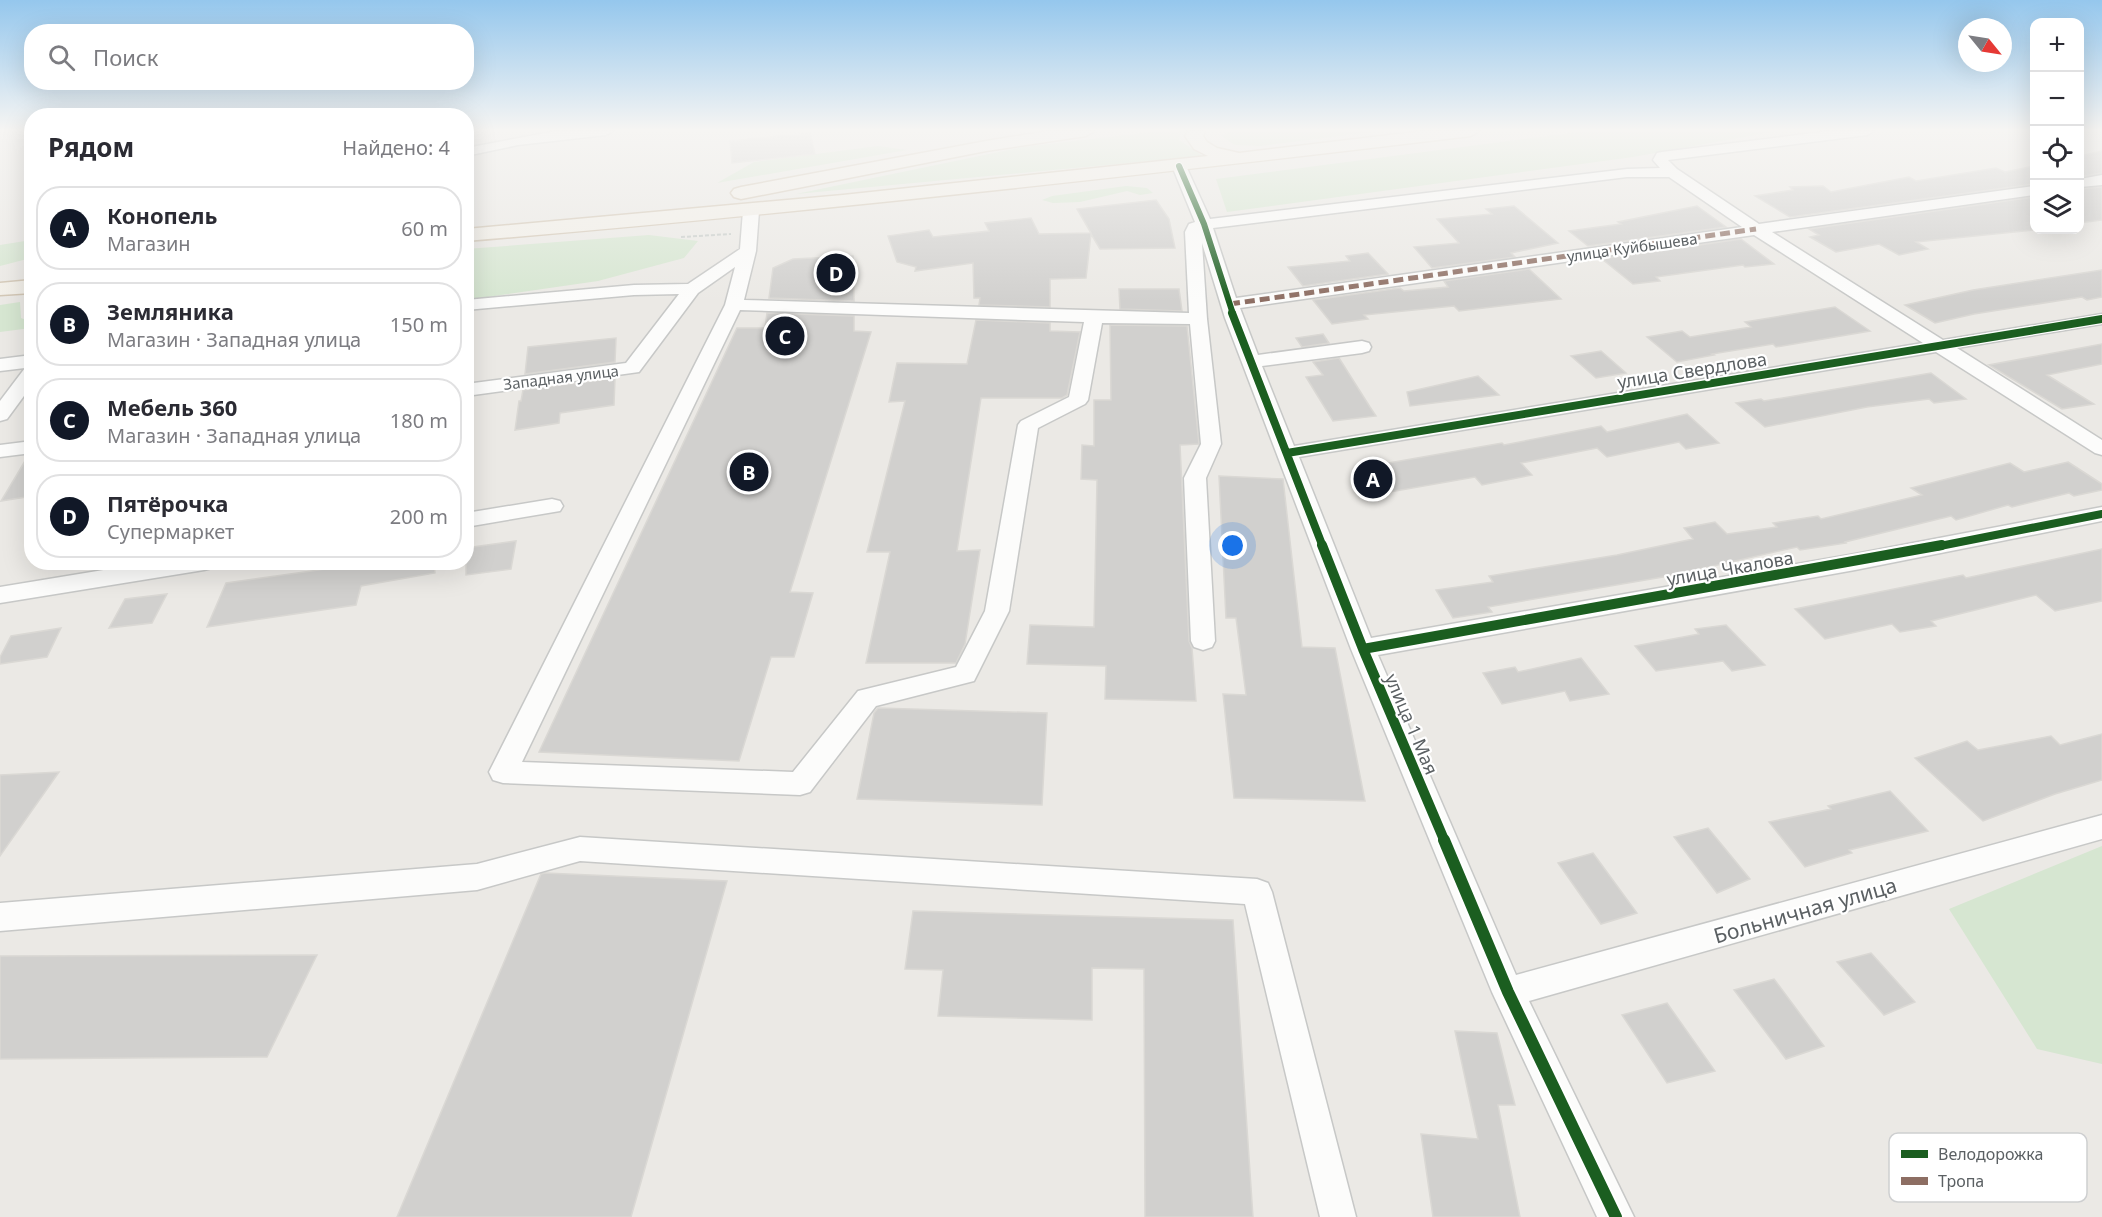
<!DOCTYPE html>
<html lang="ru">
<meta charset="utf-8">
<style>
:root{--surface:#fff;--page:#f7f7f7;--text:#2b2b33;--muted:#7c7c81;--line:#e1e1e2;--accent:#111827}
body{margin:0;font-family:"Noto Sans",sans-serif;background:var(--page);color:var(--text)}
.controls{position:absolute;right:18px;top:18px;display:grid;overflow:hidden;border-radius:12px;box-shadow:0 6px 24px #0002}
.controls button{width:54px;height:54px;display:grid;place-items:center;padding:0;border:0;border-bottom:2px solid var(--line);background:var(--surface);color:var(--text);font:30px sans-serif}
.compass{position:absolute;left:1958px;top:18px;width:54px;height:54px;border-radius:50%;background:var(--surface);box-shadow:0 6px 24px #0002;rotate:120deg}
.you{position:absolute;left:1233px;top:546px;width:21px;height:21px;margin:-15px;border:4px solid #fff;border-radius:50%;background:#1a73e8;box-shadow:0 0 0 9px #1a73e833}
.badge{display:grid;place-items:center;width:39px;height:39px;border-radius:50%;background:var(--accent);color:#fff;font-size:20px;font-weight:700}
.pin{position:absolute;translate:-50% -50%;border:3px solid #fff;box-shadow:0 2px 6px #0006}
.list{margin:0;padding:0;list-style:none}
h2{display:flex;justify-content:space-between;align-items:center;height:78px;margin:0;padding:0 24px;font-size:26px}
h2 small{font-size:20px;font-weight:400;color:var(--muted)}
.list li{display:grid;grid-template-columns:39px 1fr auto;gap:18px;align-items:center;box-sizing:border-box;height:84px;margin:0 12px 12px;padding:0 12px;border:2px solid var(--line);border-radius:24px}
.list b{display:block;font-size:22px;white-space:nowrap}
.list p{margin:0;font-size:20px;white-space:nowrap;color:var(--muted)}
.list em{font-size:20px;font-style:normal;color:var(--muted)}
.icon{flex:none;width:33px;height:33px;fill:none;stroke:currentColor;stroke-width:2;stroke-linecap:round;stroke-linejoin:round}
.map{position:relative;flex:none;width:2102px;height:1217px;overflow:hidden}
.search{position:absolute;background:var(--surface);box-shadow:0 6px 24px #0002;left:24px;top:24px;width:450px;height:66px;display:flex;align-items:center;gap:15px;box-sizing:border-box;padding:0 21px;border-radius:24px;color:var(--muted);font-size:22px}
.panel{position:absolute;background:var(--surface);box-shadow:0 6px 24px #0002;left:24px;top:108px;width:450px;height:462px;border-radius:24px}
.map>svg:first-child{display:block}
.green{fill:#d6e6d1}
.building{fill:#d1d0ce;stroke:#dad8d4;stroke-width:1.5}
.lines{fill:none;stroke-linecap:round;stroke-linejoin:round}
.minor-casing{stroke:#c7c8c7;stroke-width:3}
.major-casing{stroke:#d2c6b4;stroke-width:3}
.path{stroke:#c6cbc8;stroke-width:2;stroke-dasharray:4 2;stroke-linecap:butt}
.minor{fill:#fcfcfb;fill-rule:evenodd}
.major{fill:#f2efe8;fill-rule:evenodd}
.quiet{stroke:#8d6e63;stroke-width:5;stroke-dasharray:10 5;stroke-linecap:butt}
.cycleway-far3-casing{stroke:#fff;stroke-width:8}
.cycleway-far2-casing{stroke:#fff;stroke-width:10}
.cycleway-far1-casing{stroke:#fff;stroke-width:14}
.cycleway-casing{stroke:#fff;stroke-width:16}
.cycleway-far3{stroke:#1b5e20;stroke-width:6}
.cycleway-far2{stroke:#1b5e20;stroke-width:8}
.cycleway-far1{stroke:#1b5e20;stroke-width:10}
.cycleway{stroke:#1b5e20;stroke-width:12}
.labels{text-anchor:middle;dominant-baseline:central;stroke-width:4.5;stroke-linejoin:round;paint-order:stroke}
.far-street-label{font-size:15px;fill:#5b6063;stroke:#fff}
.street-label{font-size:18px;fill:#5b6063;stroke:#fff}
.near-street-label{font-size:21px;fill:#5b6063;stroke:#fff}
.key{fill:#fff;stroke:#cecfd0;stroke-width:1.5}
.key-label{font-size:16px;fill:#5b6063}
</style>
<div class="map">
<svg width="2102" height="1217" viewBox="0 0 2102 1217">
<rect width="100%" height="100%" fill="#ebe9e5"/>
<path class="green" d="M1160,131H1181L1179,140L1203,156L796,194L1023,147Z
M1228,131H1379L1261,146L1235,145L1221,136Z
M1586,131H1777L1633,157L1227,212L1216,179Z
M878,146L907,150L717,183L754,162Z
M1126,186L1147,188L1153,193L1140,195L1127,191L1080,202L1053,203L1042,200L1052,196Z
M649,235L698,241L684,258L598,281L467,300L466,249Z
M31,240V258L0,266V245Z
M20,302L21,318L31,322V328L0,332V305Z
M2102,846V1064L2037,1049L1949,909Z"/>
<path class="building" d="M810,133L815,154L732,163L730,141Z
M2102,151V173L2079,177V156Z
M2034,166V184L1790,217L1755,196L1793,190L1790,187L1823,186L1831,192L1909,177L1916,181L1996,168L2005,172Z
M2102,187V220L2079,223V189Z
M2034,197V230L1916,242L1928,249L1899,255L1879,244L1836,252L1810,237L1819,235L1809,229Z
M1156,200L1169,219L1175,248L1100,249L1091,234L1086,278L1050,279V307L979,305L980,298H974L973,263L915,271L916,267L897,262L888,236L929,230L933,237L989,231L985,223L1031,218L1039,234L1091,233L1077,209Z
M1514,206L1558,243L1511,253L1515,257L1432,268L1414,247L1459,243L1437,219L1492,214L1486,209Z
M1697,206L1726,227L1588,246L1569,231L1621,224L1618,222Z
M1741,239L1774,264L1745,267L1743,265L1656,277L1660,281L1633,284L1602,259Z
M1368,253L1388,274L1303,286L1288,267L1350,261L1346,256Z
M853,256L854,301L769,298L773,268L793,259Z
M1529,269L1561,299L1459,311L1454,306L1364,315L1368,319L1332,324L1313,300L1400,288L1404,291L1448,287L1444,281Z
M2102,270V297L2087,300L2082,297L1974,314L1935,323L1905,305L1973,290Z
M1119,289H1179L1182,311L1120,309Z
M1835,307L1870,331L1776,347L1773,344L1712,354L1714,355L1677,362L1647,337L1682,331L1690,337L1751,327L1745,322Z
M767,313L854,316V331L871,332L790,592L813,593L794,657H771L739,761L539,752L737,328H765Z
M976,320L1050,323V331L1080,332L1067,395L1062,398H981L957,551L980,550L965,644L956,663H866L890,552H867L905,401L889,402L897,363L967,364Z
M1110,325L1187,326L1199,444L1180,445L1189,641L1192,648L1196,701L1105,699L1106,666L1027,664L1030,625L1094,627L1097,480L1081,479L1082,445L1094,446V400H1111Z
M1323,334L1329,343L1302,347L1296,338Z
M616,338L615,362L525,374L528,347Z
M2102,344V364L2047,375L2094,404L2062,409L1989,365Z
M1601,351L1626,373L1596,378L1571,356Z
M1339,358L1370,407L1376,416L1333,421L1306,377L1323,375L1313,362Z
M1931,373L1966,399L1934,403L1929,399L1867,407L1765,427L1736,403L1761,399L1764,401Z
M1478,376L1499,395L1410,406L1407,392Z
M615,378L614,405L560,413L559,423L515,430L519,401H521L523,390Z
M1687,414L1719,443L1686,449L1679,442L1607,457L1597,448L1521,463L1532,475L1482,485L1475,477L1373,495L1354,469L1502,443L1504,445L1601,426L1607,432Z
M32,455V496L1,501L28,456Z
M2068,462L2102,484V490L2074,496L2069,493L2012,507L2008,505L1956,520L1951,516L1845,542L1846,543L1800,550L1797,547L1669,576L1488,607L1492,612L1453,618L1436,590L1493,582L1489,576L1617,555L1693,539L1684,528L1715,522L1727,534L1777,527L1773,523L1818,516L1821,519L1922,495L1911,488L2010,463L2024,472Z
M1219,476L1283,479L1302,647L1335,648L1365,801L1234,798L1223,694L1246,695L1236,618H1226Z
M516,541L511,569L466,575V548Z
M2102,549V601L2055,611L2036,595L1931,621L1936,626L1900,632L1892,624L1825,639L1795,609L1963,575L1966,578Z
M376,562H434L435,573L361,586L356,605L207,627L226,583Z
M167,594L152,623L109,628L125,599Z
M1726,625L1765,665L1732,671L1723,661L1656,671L1635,646L1699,634L1695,629Z
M61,628L47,657L0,664V657L11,636Z
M1581,658L1609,694L1570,701L1565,691L1502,704L1483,673L1515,667L1518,672Z
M878,708L1047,713L1042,805L857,799L874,713Z
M2102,734V780L2055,794L1983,821L1915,758L1967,741L1978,750L2051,736L2060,745Z
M59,772L0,856V775Z
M1890,791L1928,831L1849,850L1852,853L1805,867L1769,822L1831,809L1828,806Z
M1708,828L1750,879L1717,893L1674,837Z
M1593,853L1637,913L1601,924L1558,863Z
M545,873L727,881L631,1217H397L541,874Z
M913,911L1233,920L1253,1217H1145L1144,969L1092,968V1020L938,1016L943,970L905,969Z
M1871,953L1915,1002L1884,1015L1837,962Z
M317,955L267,1057L0,1059V956Z
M1774,979L1824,1046L1786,1059L1734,990Z
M1667,1003L1715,1071L1667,1083L1622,1015Z
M1455,1031L1497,1033L1515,1105H1498L1520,1217H1433L1421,1134L1478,1139Z"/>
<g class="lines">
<defs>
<path id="minor" d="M556,131H613L606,135L518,145L466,156V148Z
M1829,131H1874L1867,135L1668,160L1677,169L1759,224L2034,186V195L1772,232L1943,340L2102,314V324L1957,348L2102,440V455L2095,453L1936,352L1299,457L1371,638L1855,554L2102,507V521L1855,570L1378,655L1516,975L2102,815V839L1529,1001L1634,1217H1597L1492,992L1351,649L1225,318L1202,243L1207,319L1221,444L1206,478L1215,641L1212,647L1203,650L1194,647L1191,641L1184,478L1201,444L1190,324L1102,323L1088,400L1085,404L1038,428L1009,611L974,681L876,706L810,792L800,795L503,783L493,780L489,772L725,305L735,267L698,293L639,372L466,396V384L626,363L679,294L634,295L466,310V300L634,285L688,284L740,249L743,211L751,206L759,211L756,251L744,300L1189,313L1185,232L1189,224L1195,222L1172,166L1174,163H1184L1186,166L1210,219L1627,169L1660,168L1653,160L1657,153L1662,152ZM1627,177H1669L1742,227L1236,298L1213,228ZM1754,235L1923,343L1294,446L1262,366L1362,353L1369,351L1371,347L1369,343L1362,341L1258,355L1240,308ZM740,310L1084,322L1069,397L1021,421L1018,425L985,611L956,667L858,691L793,772L522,762Z
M2102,175V185L2080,187V179Z
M32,355V385L7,419L0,421V401L25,368L0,371V359Z
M32,441V453L0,457V445Z
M552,499L560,501L563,506L560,511L466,527V513Z
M152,562H215L212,568L204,570L0,603V587Z
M580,837L1257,879L1268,883L1272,892L1356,1217H1320L1245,904L580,861L477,890L0,931V903L477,864Z"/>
<path id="major" d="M1048,131H1094L1086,136L986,151L741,199L734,197L731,193L734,189L741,187L986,141Z
M1188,131H1205L1203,136L1207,142L1217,148L1239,153L1423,131H1479L1471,136C1137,176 802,213 466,241V229L843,195L1208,156L1194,149L1185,136Z
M32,280V293L0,295V283Z"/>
</defs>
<use href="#minor" class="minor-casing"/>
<use href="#major" class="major-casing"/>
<path class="path" d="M681,237L731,234"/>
<use href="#minor" class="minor"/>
<use href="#major" class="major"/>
<path class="quiet" d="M1230,304L1756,229"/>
<defs>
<path id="cycleway-far3" d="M1179,166L1204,224L1233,314"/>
<path id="cycleway-far2" d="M1232,313L1323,547
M1287,453L2102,319
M1935,547L2102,514"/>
<path id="cycleway-far1" d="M1322,545L1363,649L1445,842
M1363,649L1942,545"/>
<path id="cycleway" d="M1444,840L1508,992L1616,1217"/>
</defs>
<use href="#cycleway-far3" class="cycleway-far3-casing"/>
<use href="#cycleway-far2" class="cycleway-far2-casing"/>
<use href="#cycleway-far1" class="cycleway-far1-casing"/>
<use href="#cycleway" class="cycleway-casing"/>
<use href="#cycleway-far3" class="cycleway-far3"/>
<use href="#cycleway-far2" class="cycleway-far2"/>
<use href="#cycleway-far1" class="cycleway-far1"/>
<use href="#cycleway" class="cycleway"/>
</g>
<linearGradient id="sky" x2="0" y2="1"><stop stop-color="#95c7ed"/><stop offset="0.43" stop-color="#f6f5f3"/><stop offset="1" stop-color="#f6f5f3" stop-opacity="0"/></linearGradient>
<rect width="2102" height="302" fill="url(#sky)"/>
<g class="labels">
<g class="far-street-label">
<text transform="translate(1632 247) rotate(-8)">улица Куйбышева</text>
<text transform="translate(561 377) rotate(-7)">Западная улица</text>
</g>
<g class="street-label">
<text transform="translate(1692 370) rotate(-9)">улица Свердлова</text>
<text transform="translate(1730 568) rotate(-10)">улица Чкалова</text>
<text transform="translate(1412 724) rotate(67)">улица 1 Мая</text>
</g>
<g class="near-street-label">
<text transform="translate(1805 910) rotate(-16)">Больничная улица</text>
</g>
</g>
<rect x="1889" y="1133" width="198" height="69" rx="9" class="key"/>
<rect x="1901" y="1150" width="27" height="8" fill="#1b5e20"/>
<rect x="1901" y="1177" width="27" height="8" fill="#8d6e63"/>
<g class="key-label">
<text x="1938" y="1160">Велодорожка</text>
<text x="1938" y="1187">Тропа</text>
</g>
</svg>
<div class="controls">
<button>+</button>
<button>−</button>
<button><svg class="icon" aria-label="locate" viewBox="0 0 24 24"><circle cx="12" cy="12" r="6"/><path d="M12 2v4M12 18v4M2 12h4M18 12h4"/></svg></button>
<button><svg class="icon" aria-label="layers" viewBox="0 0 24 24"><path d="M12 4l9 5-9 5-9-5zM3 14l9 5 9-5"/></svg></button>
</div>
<svg class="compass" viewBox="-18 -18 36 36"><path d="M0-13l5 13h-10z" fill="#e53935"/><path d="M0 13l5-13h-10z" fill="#7c7c81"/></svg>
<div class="you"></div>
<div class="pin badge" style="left:1373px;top:479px">A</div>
<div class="pin badge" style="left:749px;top:472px">B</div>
<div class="pin badge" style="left:785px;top:336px">C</div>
<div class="pin badge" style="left:836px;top:273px">D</div>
<div class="search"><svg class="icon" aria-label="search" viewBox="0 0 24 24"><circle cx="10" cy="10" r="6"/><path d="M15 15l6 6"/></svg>Поиск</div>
<section class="panel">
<h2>Рядом<small>Найдено: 4</small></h2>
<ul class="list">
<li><span class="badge">A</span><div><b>Конопель</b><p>Магазин</p></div><em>60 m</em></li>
<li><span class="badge">B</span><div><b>Земляника</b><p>Магазин · Западная улица</p></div><em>150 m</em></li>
<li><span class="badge">C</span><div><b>Мебель 360</b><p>Магазин · Западная улица</p></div><em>180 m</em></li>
<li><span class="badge">D</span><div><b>Пятёрочка</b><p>Супермаркет</p></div><em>200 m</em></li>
</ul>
</section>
</div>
